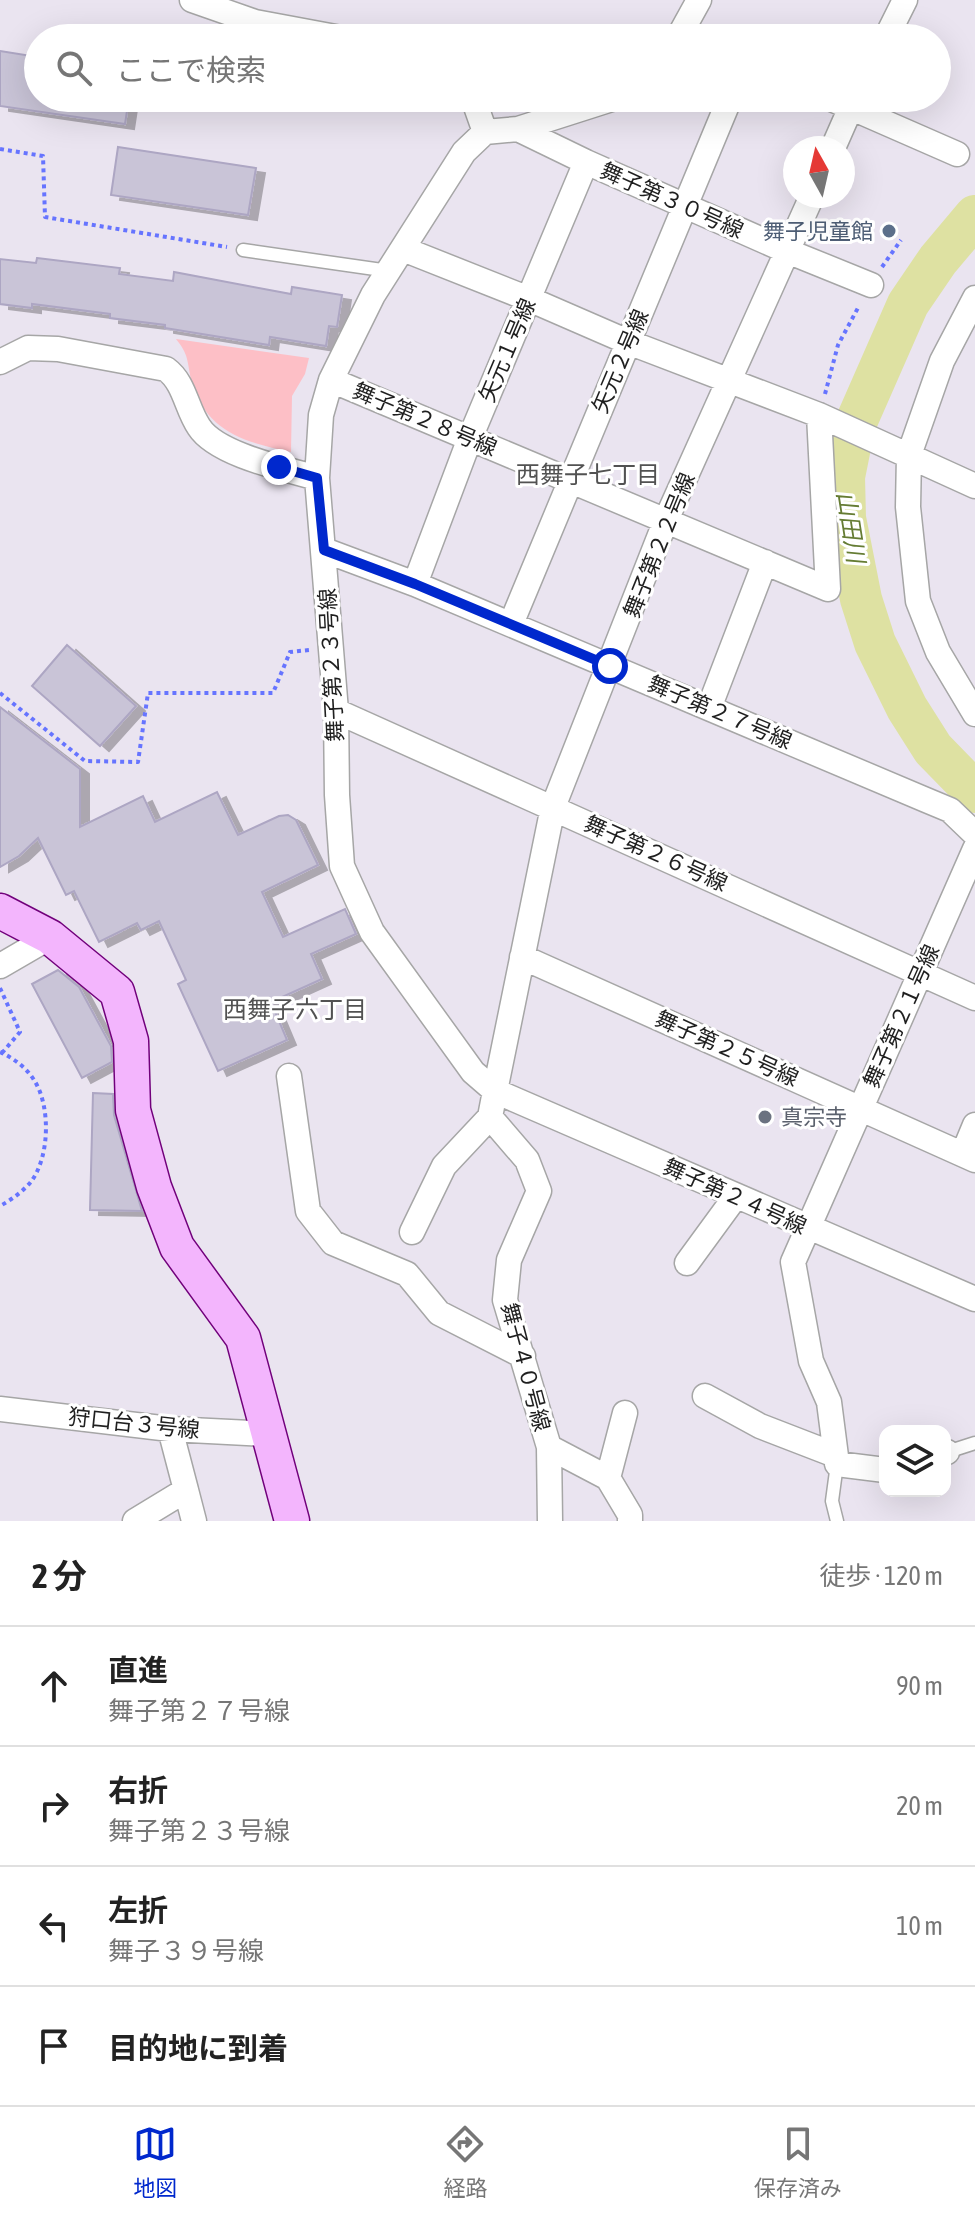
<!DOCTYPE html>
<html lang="ja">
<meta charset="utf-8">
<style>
:root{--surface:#fff;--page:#f6f6f6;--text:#222;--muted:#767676;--line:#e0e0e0;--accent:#0028cd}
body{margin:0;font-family:"Asap Condensed","Noto Sans JP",sans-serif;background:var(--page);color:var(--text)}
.controls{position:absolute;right:24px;bottom:24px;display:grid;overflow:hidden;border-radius:16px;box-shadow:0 8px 32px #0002}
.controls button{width:72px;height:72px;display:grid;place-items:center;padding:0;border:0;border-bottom:2px solid var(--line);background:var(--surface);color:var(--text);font:40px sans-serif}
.compass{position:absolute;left:783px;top:136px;width:72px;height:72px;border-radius:50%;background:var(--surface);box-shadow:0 8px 32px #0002;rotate:352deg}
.stop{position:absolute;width:24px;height:24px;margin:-18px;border:6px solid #0028cd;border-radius:50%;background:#fff}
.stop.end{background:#0028cd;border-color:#fff;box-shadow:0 2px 8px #0008}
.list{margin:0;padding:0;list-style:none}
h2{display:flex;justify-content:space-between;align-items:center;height:104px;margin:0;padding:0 32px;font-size:34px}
h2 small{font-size:26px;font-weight:400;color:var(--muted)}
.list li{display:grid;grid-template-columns:52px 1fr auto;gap:24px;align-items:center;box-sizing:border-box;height:120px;padding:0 32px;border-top:2px solid var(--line)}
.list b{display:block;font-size:30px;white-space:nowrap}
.list p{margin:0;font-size:26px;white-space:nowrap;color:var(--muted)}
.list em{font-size:26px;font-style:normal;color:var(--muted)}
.icon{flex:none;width:44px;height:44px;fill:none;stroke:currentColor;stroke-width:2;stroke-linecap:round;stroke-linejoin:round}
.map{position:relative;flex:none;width:975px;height:1521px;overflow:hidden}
.search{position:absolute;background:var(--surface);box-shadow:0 8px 32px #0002;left:24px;right:24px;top:24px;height:88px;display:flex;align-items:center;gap:20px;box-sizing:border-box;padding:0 28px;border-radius:44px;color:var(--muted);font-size:30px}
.sheet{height:584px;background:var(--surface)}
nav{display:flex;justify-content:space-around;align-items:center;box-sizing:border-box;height:112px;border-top:2px solid var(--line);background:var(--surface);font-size:22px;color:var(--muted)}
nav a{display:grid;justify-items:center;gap:4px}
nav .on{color:var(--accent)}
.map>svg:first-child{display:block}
.park{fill:#fdbfc6}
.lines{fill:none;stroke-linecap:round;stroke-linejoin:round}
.river{stroke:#dee1a2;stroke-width:42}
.building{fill:#c9c4d7;stroke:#ada6c3;stroke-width:2;filter:url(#shadow)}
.service-casing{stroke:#a6a6a6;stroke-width:15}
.minor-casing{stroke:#a6a6a6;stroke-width:27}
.secondary-casing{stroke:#71007b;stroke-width:37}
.path{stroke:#6674ff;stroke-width:4;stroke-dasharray:4 4;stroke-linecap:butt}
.service{stroke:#fff;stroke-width:12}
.minor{stroke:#fff;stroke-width:24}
.secondary{stroke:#f3b5fd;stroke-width:34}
.route{stroke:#0028cd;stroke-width:10}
.service-dot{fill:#5c6f8a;stroke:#fff;stroke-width:3}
.worship-dot{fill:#6b7280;stroke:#fff;stroke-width:3}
.labels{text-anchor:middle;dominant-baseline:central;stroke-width:6;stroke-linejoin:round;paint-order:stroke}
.street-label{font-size:22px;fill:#1f1f1f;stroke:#fff}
.service-label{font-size:22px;fill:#4e5e75;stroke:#fff;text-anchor:end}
.worship-label{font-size:22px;fill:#5b616d;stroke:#fff;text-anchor:start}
.neighbourhood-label{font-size:24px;fill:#525252;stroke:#fff}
.water-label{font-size:24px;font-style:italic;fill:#657c33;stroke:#fff}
</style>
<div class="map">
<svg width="975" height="1521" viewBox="0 0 975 1521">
<defs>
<filter id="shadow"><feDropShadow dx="9" dy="5" stdDeviation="0" flood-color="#0004"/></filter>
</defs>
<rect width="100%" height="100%" fill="#eae4f0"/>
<path class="park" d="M176,339L309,358L305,374L292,396L291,452C244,442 205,432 191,379C187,361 189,355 176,339Z"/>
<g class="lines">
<path class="river" d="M975,216L938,260L908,304L854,427L844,477L845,518L861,599L875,643L907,708L933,749L975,792"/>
</g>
<path class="building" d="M0,51L38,57V98H129L125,124L0,106Z
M118,147L256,168L248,215L111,195Z
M37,258L120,268L119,274L173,281L174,272L291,294L292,287L342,295L337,327L329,326L326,346L270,337L269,345L165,328V325L110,318V314L32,304V308L0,304V259L36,263Z
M67,645L136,706L100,746L32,686Z
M0,707L80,769V827L143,796L155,822L217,792L238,835L279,816L288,815L296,820L318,865L262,892L283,937L345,909L356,934L311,954L322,979L271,1002L287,1040L218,1071L178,984L186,980L159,921L141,930L137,923L99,942L74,891L66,895L38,838L19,856L0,867Z
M58,970L79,987L111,1046L112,1062L82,1078L32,984Z
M93,1093L113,1094L114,1115L142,1211L90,1210Z"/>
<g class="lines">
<defs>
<path id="service" d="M243,250L389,271
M947,1452L975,1443
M837,1521L832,1501L837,1464"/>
<path id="minor" d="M192,0L255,22L341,38
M678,38L699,0
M886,38L905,0
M473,98L485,132
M615,98L518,129L485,132L464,152L373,295L331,380L321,415L317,478L336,711L337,795L342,866L372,932L473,1072L495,1091L975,1299
M829,98L957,154
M518,129L586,162L787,251L871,285
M833,148L855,98
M403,249L529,299L628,342L819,415L975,486
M975,298L942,361L909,455L908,507L918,601L938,652L975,714
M0,362L28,348L58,349L166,369C185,383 186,408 199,427C217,455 286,469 317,478
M331,380L828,589L819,415
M324,550L415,584L926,800L950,810L975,834
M415,584L470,438L586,162
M511,624L730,98
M709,708L765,562
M336,711L975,998
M522,957L975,1160
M0,966L50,937
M289,1076L308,1211L333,1243L407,1274L439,1313L523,1356
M963,1154L975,1125
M412,1232L444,1166L490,1117
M687,1263L736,1196
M705,1396L760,1426L835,1455
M0,1409L170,1429L268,1434
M170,1429L186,1490
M549,1447L608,1478L630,1515V1521
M945,1452H947
M885,1470L837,1464L829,1402L811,1361L793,1262L975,849
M608,1478L625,1413
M135,1521L186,1490L194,1521
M550,1521L549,1447L505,1300L509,1260L539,1191L527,1160L490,1117L495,1091L553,807L666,520L812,196"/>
<path id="secondary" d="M0,911L50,937L117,992L131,1041L133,1110L154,1187L177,1247L243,1338L292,1521"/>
</defs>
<use href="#service" class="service-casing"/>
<use href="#minor" class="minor-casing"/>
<use href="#secondary" class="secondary-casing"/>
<path class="path" d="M0,149L43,156L45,217L227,247
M882,267L901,240
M825,394L838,345L859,306
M0,693L85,761L138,762L148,693H273L290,652L309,650
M0,988L20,1032L2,1053
M0,1052C13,1058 26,1067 34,1080C51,1106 50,1158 30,1183C22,1192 11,1200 0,1206"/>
<use href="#service" class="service"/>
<use href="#minor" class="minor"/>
<use href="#secondary" class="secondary"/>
</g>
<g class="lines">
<path class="route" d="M279,467L317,478L324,550L415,584L610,666"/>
</g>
<circle class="service-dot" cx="889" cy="231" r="8"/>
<circle class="worship-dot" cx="765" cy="1117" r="8"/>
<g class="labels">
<g class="street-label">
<text transform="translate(672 200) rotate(24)">舞子第３０号線</text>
<text transform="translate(507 350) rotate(-67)">矢元１号線</text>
<text transform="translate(620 361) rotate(-67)">矢元２号線</text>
<text transform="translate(425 419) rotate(23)">舞子第２８号線</text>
<text transform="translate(659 545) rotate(-68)">舞子第２２号線</text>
<text transform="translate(331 665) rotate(-93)">舞子第２３号線</text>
<text transform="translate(720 712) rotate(23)">舞子第２７号線</text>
<text transform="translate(656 853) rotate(24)">舞子第２６号線</text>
<text transform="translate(901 1016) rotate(-66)">舞子第２１号線</text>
<text transform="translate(727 1048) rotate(24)">舞子第２５号線</text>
<text transform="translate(735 1196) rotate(24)">舞子第２４号線</text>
<text transform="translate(526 1367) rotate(75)">舞子４０号線</text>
<text transform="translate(134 1423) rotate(6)">狩口台３号線</text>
</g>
<g class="service-label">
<text x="873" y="231">舞子児童館</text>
</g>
<g class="worship-label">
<text x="781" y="1117">真宗寺</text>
</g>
<g class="neighbourhood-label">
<text x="588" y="474">西舞子七丁目</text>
<text x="295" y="1009">西舞子六丁目</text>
</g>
<g class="water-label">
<text transform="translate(851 527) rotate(81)">山田川</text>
</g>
</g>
</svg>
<div class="controls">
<button><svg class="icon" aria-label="layers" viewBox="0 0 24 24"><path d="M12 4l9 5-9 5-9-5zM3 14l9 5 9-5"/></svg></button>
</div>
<svg class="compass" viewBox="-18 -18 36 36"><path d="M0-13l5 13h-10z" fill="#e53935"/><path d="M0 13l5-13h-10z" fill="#767676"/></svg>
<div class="stop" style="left:610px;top:666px"></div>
<div class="stop end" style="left:279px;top:467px"></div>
<div class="search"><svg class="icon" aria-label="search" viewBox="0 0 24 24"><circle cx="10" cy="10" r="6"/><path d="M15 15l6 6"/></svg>ここで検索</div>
</div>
<section class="sheet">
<h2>2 分<small>徒歩 · 120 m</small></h2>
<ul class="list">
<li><svg class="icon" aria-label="ahead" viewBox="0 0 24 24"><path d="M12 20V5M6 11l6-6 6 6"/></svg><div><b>直進</b><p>舞子第２７号線</p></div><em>90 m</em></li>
<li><svg class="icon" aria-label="right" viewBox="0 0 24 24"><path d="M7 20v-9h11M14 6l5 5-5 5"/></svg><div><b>右折</b><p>舞子第２３号線</p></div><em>20 m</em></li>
<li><svg class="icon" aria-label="left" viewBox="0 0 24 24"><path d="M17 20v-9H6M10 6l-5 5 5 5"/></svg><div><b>左折</b><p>舞子３９号線</p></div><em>10 m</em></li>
<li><svg class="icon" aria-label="arrive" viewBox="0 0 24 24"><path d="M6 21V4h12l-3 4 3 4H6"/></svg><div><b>目的地に到着</b></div></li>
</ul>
</section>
<nav>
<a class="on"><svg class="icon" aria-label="map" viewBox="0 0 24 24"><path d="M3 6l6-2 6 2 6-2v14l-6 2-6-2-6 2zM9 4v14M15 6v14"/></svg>地図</a>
<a><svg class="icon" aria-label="directions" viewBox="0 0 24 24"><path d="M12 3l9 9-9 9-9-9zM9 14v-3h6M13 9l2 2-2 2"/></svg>経路</a>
<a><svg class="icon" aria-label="saved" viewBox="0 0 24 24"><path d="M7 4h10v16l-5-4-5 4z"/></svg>保存済み</a>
</nav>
